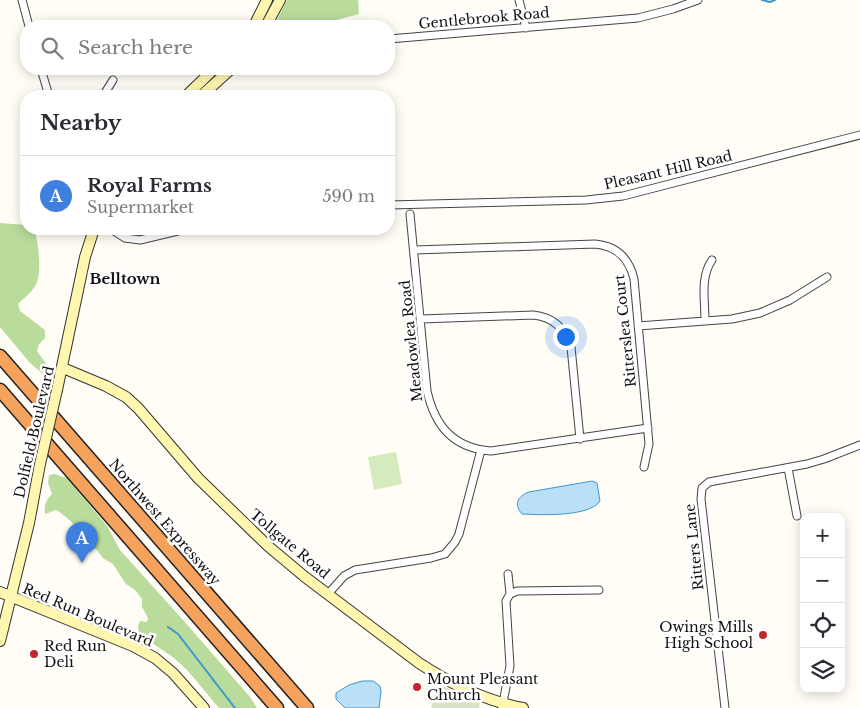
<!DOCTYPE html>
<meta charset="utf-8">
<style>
:root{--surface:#fff;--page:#f2f2f3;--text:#2b2b33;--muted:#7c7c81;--line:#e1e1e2;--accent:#b45309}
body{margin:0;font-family:"Libre Baskerville",serif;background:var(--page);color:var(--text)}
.controls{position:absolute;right:15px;bottom:15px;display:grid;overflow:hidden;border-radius:10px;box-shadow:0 2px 12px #0003}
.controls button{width:45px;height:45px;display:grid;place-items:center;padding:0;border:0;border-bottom:1px solid var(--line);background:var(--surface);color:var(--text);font:25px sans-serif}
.you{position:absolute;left:565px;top:336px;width:18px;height:18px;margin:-12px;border:4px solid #fff;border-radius:50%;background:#1a73e8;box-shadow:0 0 0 8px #1a73e833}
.badge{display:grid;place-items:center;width:32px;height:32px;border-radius:50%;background:var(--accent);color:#fff;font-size:16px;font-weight:700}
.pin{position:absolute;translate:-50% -41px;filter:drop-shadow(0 1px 2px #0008)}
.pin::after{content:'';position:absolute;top:26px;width:18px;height:15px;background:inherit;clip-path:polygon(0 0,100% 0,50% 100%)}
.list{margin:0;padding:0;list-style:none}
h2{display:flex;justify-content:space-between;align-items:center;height:65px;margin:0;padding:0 20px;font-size:21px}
h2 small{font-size:16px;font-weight:400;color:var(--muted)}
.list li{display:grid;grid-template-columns:32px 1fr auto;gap:15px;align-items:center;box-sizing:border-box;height:80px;padding:0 20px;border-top:1px solid var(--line)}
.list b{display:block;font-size:19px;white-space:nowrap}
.list p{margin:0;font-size:16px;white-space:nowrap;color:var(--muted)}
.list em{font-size:16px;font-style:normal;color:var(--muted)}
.icon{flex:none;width:28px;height:28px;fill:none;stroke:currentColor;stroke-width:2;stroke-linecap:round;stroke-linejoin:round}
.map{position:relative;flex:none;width:860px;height:708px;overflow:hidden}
.search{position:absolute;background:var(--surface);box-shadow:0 2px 12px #0003;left:20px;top:20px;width:375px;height:55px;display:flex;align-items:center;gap:12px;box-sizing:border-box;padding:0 18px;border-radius:20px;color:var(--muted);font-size:19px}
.panel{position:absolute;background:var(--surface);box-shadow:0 2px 12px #0003;left:20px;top:90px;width:375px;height:145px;border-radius:20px}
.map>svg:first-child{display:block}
.green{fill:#d5ebbd}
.forest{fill:#b9dc9c}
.cemetery{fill:#d9e3c4}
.water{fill:#b9e0f7;stroke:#3f96cf}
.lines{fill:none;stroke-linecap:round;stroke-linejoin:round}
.stream{stroke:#3f96cf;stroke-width:2}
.street-casing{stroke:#444;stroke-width:9}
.secondary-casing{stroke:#333;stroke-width:12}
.highway-casing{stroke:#222;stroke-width:15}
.street{stroke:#fff;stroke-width:7}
.secondary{stroke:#fff6b0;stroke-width:10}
.highway{stroke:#f5a25d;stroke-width:12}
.secondary-bridge-casing{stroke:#333;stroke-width:12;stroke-linecap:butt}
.secondary-bridge{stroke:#fff6b0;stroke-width:10}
.poi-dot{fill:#c4262e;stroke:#fff;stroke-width:2}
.labels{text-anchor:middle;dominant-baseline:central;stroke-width:5;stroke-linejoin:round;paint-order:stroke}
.street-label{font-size:14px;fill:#111;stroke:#fff}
.poi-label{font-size:14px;fill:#111;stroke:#fff;text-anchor:start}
.neighbourhood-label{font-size:15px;font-weight:bold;fill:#111;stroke:#fff}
</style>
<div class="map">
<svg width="860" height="708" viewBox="0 0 860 708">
<rect width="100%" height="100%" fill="#fffdf5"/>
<path class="green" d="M396,452L402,484L374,490L368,457Z"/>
<path class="forest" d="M287,0H358L359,14L314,26H274Z
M0,223L26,225V229L35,230C38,244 43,274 35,286C31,293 24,298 18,304L20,311L45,330V338L39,344L37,351L51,371L49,379L30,363L0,327Z
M54,474L67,478L107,526L120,550L184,621L250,697L257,708H219L188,671L174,658L139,634L138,626L140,621L147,622L148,618L142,607V599L135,590L126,584L113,564L103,558L96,549L87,546C81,531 70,518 56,510L45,514C44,505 46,500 52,494L48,483L49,475Z"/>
<path class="cemetery" d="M438,684L480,702L479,708H431Z"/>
<path class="water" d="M592,481L597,483L600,501C590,517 540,515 522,514C513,504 518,496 529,492Z
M362,681H373L380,686L381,691L379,708H345L336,699V693L349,685Z"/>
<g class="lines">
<path class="stream" d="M762,0L770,2L775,0
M168,627L178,634L235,708"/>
<defs>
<path id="street" d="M22,0L29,26
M519,0L526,28
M389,39L638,18L673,9L698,0
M41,69L49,96
M103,96L113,80
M389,205L586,200L623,196L860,135
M410,214L427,391C435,426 453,448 491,451L648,428
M111,229L125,238L140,240L186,229
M415,250L595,244C617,246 629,258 634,279L649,444L644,467
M421,319L533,315C553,317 565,328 571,347L580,439
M705,320C705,301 700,277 712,260
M638,326L732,319L760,313L790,300L827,277
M788,468L797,516
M508,574L510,594
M328,594L344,576L355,570L431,558L445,554L455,542L459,534L481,450
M502,708L510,666L506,601L510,594L517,591L599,590
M725,708L701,499L702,488L709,482L807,464L824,459L860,445"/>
<path id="secondary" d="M254,26L267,0
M266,26L280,0
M186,96L214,69
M201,96L231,69
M63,368L106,386L126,397L138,408L198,478L268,546L305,577L419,663C451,684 486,701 523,708
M57,390L85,257L94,229
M0,592L133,646L155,658L173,673L204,708
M0,641L29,523L40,464"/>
<path id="highway" d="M0,356L307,708
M0,390L277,708"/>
</defs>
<use href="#street" class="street-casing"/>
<use href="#secondary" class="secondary-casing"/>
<use href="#highway" class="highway-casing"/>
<use href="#street" class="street"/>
<use href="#secondary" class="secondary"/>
<use href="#highway" class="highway"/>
<defs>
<path id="secondary-bridge" d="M40,464L57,390"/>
</defs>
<use href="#secondary-bridge" class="secondary-bridge-casing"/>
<use href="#secondary-bridge" class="secondary-bridge"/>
</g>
<g class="poi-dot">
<circle cx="763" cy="635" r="5"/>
<circle cx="34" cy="654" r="5"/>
<circle cx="417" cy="687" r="5"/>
</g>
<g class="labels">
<g class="street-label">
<text transform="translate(484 18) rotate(-5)">Gentlebrook Road</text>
<text transform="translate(668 170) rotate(-13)">Pleasant Hill Road</text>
<text transform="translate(625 331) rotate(-96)">Ritterslea Court</text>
<text transform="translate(411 341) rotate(-96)">Meadowlea Road</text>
<text transform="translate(34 432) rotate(-77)">Dolfield Boulevard</text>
<text transform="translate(165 522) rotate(49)">Northwest Expressway</text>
<text transform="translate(290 544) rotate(40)">Tollgate Road</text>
<text transform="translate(694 547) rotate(-96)">Ritters Lane</text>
<text transform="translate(88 615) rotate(23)">Red Run Boulevard</text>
</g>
<g class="poi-label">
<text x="753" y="627" text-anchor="end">Owings Mills<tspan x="753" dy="16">High School</tspan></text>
<text x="44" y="646">Red Run<tspan x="44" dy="16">Deli</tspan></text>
<text x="427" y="679">Mount Pleasant<tspan x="427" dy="16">Church</tspan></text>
</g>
<g class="neighbourhood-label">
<text x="125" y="278">Belltown</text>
</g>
</g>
</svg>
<div class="controls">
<button>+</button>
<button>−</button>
<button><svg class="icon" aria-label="locate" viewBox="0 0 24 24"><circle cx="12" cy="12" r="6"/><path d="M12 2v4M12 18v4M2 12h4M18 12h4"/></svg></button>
<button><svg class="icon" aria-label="layers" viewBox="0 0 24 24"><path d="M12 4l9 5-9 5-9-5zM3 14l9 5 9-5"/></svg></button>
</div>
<div class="you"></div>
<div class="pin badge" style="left:82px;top:563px;background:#3f7fe0">A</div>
<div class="search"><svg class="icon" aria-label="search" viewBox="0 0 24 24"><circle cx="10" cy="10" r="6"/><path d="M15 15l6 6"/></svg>Search here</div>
<section class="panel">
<h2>Nearby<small></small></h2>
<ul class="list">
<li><span class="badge" style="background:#3f7fe0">A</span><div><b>Royal Farms</b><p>Supermarket</p></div><em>590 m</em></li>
</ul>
</section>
</div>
